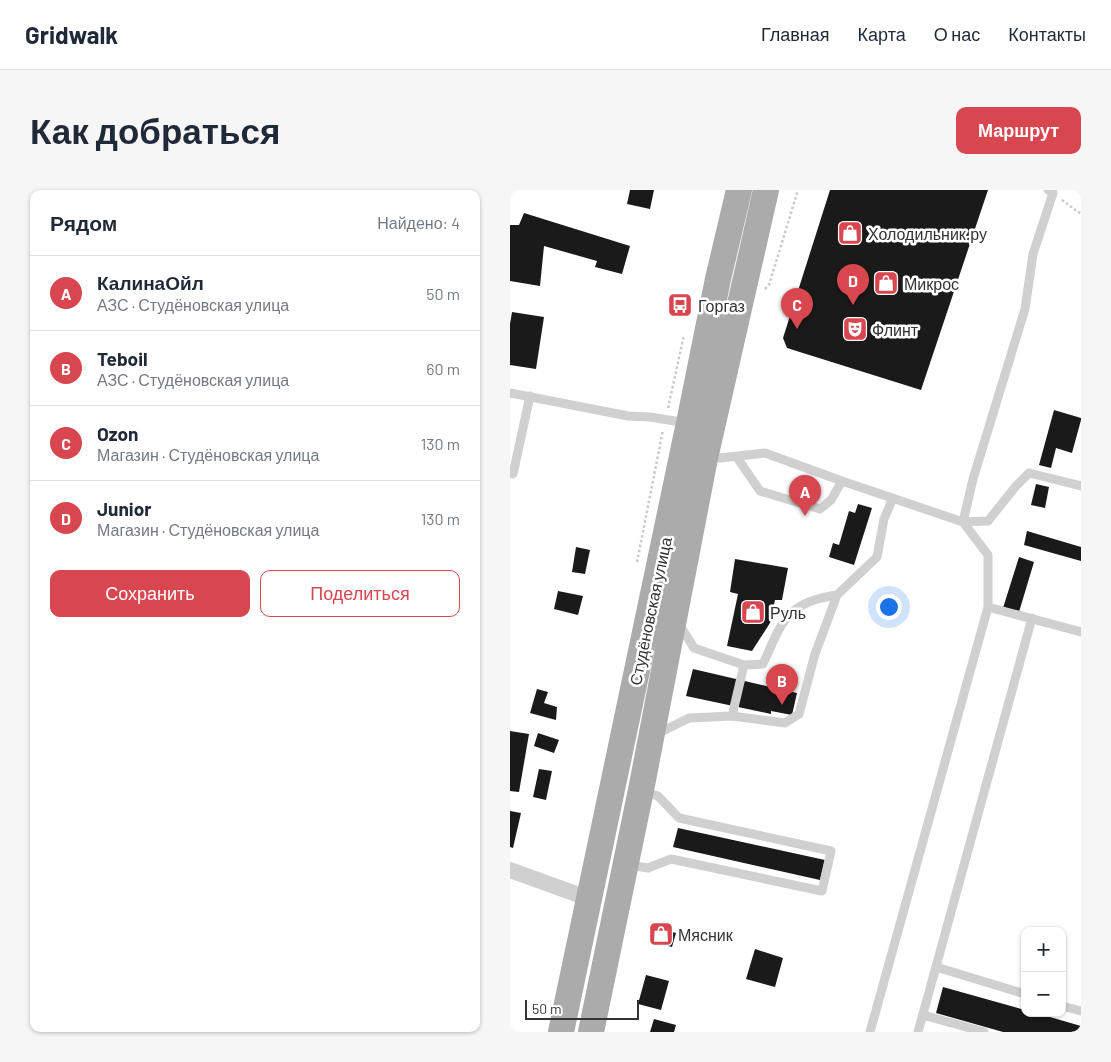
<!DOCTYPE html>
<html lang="ru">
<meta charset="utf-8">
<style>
:root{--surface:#fff;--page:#f6f6f7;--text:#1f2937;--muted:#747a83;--line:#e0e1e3;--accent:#d8464f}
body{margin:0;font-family:Barlow,sans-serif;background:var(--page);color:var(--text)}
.controls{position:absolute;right:15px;bottom:15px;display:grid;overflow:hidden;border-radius:10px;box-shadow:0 1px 4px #0004}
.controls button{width:45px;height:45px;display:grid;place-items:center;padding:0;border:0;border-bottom:1px solid var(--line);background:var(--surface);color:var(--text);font:25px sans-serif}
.scale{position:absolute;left:15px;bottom:12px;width:114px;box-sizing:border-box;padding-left:5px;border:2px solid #333;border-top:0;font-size:14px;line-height:18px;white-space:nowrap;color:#333;-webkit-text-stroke:4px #fff;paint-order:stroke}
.you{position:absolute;left:378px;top:416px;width:18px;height:18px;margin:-12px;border:4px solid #fff;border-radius:50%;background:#1a73e8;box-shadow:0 0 0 8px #1a73e833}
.badge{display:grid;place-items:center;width:32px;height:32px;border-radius:50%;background:var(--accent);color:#fff;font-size:16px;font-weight:700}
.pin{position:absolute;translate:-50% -41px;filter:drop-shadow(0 1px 2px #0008)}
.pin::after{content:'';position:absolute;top:26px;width:18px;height:15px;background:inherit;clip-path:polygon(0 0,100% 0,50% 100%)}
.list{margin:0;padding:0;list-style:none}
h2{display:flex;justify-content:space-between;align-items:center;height:65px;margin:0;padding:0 20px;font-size:21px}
h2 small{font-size:16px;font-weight:400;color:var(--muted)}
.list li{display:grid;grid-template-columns:32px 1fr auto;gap:15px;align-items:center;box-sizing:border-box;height:75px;padding:0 20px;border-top:1px solid var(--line)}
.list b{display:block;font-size:19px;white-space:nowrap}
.list p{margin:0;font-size:16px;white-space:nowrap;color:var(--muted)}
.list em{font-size:16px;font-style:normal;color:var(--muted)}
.actions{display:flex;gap:10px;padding:15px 20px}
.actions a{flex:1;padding:11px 0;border:1px solid var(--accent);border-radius:10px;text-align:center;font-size:18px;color:var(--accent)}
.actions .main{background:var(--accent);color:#fff}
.map{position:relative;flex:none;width:571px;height:842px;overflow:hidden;border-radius:10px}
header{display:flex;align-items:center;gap:30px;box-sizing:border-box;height:70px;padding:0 25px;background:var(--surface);border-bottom:1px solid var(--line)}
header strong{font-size:24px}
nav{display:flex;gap:28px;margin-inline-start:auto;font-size:18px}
.intro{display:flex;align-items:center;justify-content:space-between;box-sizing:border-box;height:120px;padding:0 30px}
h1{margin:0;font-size:35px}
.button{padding:12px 22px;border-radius:10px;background:var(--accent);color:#fff;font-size:18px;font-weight:700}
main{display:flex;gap:30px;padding:0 30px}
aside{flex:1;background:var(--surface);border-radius:10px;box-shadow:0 1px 4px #0004}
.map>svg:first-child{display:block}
.building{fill:#1a1a1a}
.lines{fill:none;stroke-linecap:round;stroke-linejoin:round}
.path{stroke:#cacaca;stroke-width:2.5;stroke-dasharray:2.5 2.5;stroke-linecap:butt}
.lane{stroke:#d0d0d0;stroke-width:9}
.street{stroke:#d0d0d0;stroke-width:16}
.primary{stroke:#ababab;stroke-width:26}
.labels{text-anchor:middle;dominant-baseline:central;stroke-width:5;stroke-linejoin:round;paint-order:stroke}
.poi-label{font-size:16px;fill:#333;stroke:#fff;text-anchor:start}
.street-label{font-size:16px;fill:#333;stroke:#fff}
</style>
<header>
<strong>Gridwalk</strong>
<nav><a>Главная</a><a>Карта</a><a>О нас</a><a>Контакты</a></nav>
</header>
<div class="intro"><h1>Как добраться</h1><a class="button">Маршрут</a></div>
<main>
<aside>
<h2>Рядом<small>Найдено: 4</small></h2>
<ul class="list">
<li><span class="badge">A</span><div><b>КалинаОйл</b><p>АЗС · Студёновская улица</p></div><em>50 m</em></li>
<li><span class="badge">B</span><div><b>Teboil</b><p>АЗС · Студёновская улица</p></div><em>60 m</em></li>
<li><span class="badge">C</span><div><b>Ozon</b><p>Магазин · Студёновская улица</p></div><em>130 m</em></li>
<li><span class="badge">D</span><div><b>Junior</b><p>Магазин · Студёновская улица</p></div><em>130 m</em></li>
</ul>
<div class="actions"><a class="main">Сохранить</a><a>Поделиться</a></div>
</aside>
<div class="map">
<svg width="571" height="842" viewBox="0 0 571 842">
<rect width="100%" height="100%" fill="#fff"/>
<path class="building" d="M120,0H144L140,19L117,14Z
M320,0H478L411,200L277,158L273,148Z
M14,23L120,56L112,84L85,77L87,71L34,56L30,96L0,91V35H9Z
M2,122L34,127L26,179L0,175V134Z
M544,220L571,228V230L562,263L546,258L541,278L529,275Z
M526,294L539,297L535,318L521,315Z
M348,314L362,318L344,375L319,367L323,353L329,355L339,321L345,323Z
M517,341L571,357V371L514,355Z
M66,357L80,360L75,384L62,382Z
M509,367L524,372L509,422L493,418Z
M225,369L278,378L272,410H265L260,433L242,461L217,456L228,404L220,402Z
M48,401L73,406L68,425L44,419Z
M183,479L287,503L282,525L261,521V524L176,506Z
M27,499L38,502L34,513L47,517L46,530L20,523Z
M0,541L19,544L9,602L0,601Z
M28,543L49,550L44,563L24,556Z
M29,579L42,581L36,610L23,607Z
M0,621L11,623L3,658L0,657Z
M168,638L315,670L310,690L163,657Z
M144,737L166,743L162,757L140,751Z
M245,759L273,768L265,797L236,789Z
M136,785L159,791L151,820L128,814Z
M433,797L515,820V823H526L571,836V842H493L426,823Z
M144,829L166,835L164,842H140Z"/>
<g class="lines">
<path class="path" d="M552,10L571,24
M255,99L259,95L288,0
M158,218L174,145
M127,372L153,240"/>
<path class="lane" d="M0,203L118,226L140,227L177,233
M226,266L250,301L310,319L321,310L332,291
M198,268H210L255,263L332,291L453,332L463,289L515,119L523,64L543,3L538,0
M3,284L20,206
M453,332L478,331L506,296L519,283L571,296
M478,417L571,442
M234,475L253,474C272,432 276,412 327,405
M222,526L275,533L289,524L305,464L327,405L367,367L374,329L383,308
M145,545L179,528L222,526L234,475L184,458L169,434
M118,675L138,678L161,669L312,701L321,661L169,628L148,606L132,601
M426,777L515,804
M552,816L571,821
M413,825L474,842
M360,842L478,417V365L453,332
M408,842L522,428"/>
<path class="street" d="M0,680L80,709"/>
<path class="primary" d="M51,842L179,233L208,89L229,0
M81,842L131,600L195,268L256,0"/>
</g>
<defs>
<symbol id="shop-square" viewBox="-11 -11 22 22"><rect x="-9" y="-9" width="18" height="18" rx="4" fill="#d8464f" stroke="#fff"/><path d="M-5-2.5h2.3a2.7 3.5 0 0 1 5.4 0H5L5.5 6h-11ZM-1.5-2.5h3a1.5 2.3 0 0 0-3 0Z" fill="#fff"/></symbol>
<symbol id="bus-square" viewBox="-11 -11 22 22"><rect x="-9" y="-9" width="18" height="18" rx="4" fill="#d8464f" stroke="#fff"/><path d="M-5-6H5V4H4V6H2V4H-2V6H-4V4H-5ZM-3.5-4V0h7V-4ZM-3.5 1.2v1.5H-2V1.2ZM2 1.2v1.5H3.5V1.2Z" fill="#fff"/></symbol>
<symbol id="theatre-square" viewBox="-11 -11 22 22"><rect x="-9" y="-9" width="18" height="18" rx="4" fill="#d8464f" stroke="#fff"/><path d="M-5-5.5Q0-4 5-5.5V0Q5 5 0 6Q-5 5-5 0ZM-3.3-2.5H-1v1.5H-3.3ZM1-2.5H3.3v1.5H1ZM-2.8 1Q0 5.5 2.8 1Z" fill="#fff"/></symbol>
</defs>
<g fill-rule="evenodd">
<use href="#shop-square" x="326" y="29" width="28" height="28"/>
<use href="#shop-square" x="362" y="79" width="28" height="28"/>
<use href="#bus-square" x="156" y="101" width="28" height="28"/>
<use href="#theatre-square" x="331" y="125" width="28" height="28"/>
<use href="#shop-square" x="229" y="408" width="28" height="28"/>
<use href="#shop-square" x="137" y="730" width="28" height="28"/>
</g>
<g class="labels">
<g class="poi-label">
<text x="358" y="43">Холодильник.ру</text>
<text x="394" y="93">Микрос</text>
<text x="188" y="115">Горгаз</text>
<text x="362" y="139">Флинт</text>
<text x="260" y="422">Руль</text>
<text x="168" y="744">Мясник</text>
</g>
<g class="street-label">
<text transform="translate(140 421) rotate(-78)">Студёновская улица</text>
</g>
</g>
</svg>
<div class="controls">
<button>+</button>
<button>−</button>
</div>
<div class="scale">50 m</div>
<div class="you"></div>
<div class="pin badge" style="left:295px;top:326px">A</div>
<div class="pin badge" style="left:272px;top:515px">B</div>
<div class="pin badge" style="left:287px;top:139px">C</div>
<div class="pin badge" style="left:343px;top:115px">D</div>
</div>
</main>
